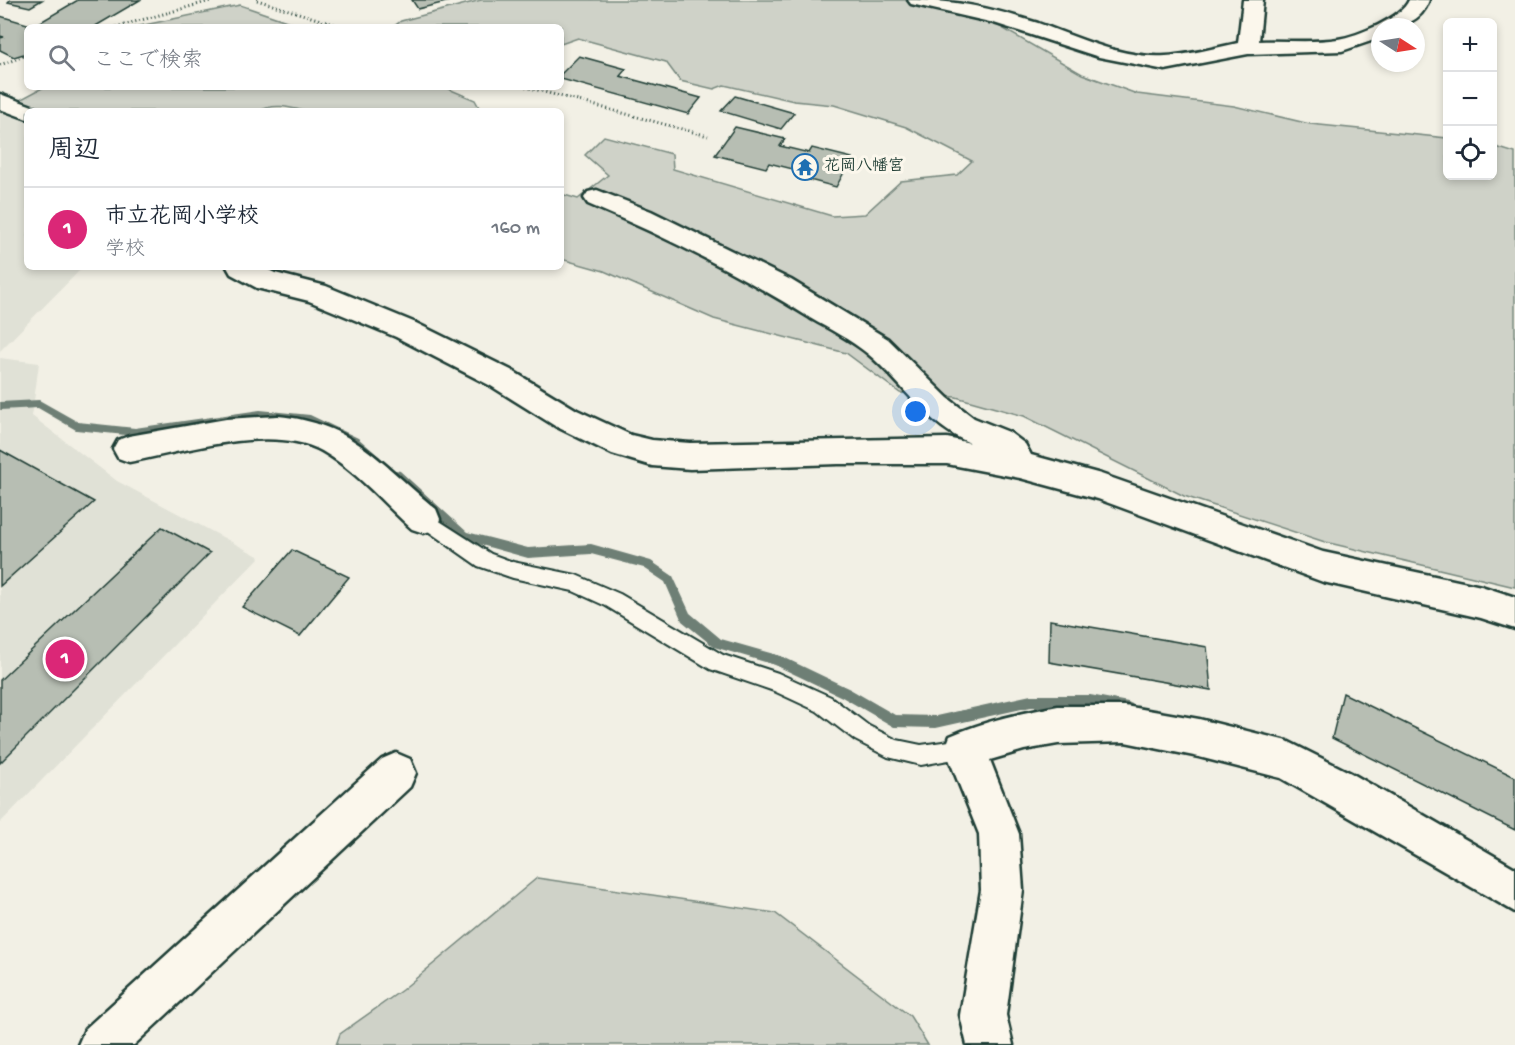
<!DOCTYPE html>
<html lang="ja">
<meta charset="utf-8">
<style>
:root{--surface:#fff;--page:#f2f2f3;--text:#1f2937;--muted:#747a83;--line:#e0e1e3;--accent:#db2777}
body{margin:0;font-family:"Gochi Hand","Klee One",sans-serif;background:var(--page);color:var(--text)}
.controls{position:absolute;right:18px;top:18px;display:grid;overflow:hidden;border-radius:9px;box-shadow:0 3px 9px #0003}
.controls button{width:54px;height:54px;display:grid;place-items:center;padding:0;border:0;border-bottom:2px solid var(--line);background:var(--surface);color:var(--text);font:30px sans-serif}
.compass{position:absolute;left:1371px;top:18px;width:54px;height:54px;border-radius:50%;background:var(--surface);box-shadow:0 3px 9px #0003;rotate:102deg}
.you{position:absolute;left:916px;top:412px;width:21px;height:21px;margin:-15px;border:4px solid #fff;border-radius:50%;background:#1a73e8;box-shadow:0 0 0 9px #1a73e833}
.badge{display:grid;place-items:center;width:39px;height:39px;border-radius:50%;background:var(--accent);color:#fff;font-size:20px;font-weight:700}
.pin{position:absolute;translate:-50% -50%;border:3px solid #fff;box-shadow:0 2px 6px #0006}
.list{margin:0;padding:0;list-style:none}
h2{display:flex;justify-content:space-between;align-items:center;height:78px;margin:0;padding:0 24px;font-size:26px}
h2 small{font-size:20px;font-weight:400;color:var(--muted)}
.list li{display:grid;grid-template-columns:39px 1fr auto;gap:18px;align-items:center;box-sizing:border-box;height:84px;padding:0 24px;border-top:2px solid var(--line)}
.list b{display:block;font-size:22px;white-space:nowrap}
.list p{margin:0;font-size:20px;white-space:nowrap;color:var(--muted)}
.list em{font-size:20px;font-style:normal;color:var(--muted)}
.icon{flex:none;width:33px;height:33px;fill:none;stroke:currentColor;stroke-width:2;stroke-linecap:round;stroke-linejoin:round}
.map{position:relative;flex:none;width:1515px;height:1045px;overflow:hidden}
.search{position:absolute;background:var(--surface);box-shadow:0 3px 9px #0003;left:24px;top:24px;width:540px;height:66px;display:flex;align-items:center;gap:15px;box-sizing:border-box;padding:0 21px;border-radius:9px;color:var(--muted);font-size:22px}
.panel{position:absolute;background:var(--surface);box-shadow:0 3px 9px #0003;left:24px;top:108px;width:540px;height:162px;border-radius:9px}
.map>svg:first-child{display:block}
.built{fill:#e0e1d6}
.green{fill:#cfd2c8;stroke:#77887e;stroke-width:1.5}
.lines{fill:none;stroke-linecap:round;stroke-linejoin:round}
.stream{fill:#6e7f75;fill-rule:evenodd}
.building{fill:#b7beb3;stroke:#1f3d34;stroke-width:1.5}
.service-casing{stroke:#1f3d34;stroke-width:4}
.minor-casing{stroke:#1f3d34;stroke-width:5}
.path{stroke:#1f3d34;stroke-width:3;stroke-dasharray:1 3;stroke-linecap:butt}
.service{fill:#fbf7ec;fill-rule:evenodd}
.minor{fill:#fbf7ec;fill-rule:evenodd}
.labels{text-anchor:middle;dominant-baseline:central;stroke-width:6;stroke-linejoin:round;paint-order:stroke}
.far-poi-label{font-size:16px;font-weight:bold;fill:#1f3d34;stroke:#fbf7ec;text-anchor:start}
</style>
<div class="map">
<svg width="1515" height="1045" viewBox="0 0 1515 1045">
<rect width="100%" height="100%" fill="#f2f0e5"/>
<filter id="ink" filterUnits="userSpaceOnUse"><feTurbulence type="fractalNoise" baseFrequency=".0167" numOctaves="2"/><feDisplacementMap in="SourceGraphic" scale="12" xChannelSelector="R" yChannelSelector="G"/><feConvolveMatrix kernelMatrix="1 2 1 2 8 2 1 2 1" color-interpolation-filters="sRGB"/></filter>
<g filter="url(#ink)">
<path class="built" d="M0,111L27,122V267H83L0,351Z
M0,358L39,363L32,416L117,481L260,557L0,823Z"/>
<path class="green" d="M481,0H933L997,25L1082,74L1137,94L1234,106L1310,124L1447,138L1448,176H1492L1493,146L1515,153V587L1325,542L1184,496L1024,416L956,397L900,393L846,353L714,319L604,271L561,259V194L578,199L608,175L585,155L604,136L672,154L673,169L832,216L865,214L901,181L957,175L972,161L906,127L834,105L794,101L724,85L714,89L680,81L666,62L578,38L561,44V27H393L401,21Z
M240,5L304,27H135Z
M44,87H444L475,100L481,111H304C289,107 273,103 259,111H37L14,103Z
M537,878L775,913L910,1016L928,1045H336L340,1034L402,990Z"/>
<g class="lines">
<path class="stream" d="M39,400L78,422L135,428L260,410L310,415L358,438L380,457L379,460H371L352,444L309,423L260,418L135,436L76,430L38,408L0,410V402Z
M396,470L400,471L467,532L528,548L591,544L651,561L673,576L690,613L721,639L781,656L850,689L895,715L936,716L1031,695H1090L1128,702L1132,704L1134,708L1132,712L1128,714L1090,707H1031L936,728L894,727L842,697L775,665L714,647L682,621L665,582L644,568L591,554L528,558L460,539L392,477L391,474L392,471Z"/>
</g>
<path class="building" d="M10,0H42L30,7L8,2Z
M78,0H140L94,27H27V53L14,57L0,50V38L4,37L0,36V16L34,26Z
M412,0H454L418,9Z
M579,56L626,69L620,76L701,98L688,114L561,79V74Z
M735,96L794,113L781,129L721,111Z
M735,127L785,139L780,146L809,153L812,148L852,158L836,187L798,177L801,171L769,163L766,168L715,155Z
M0,450L94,502L0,586Z
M162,527L210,553L0,763V680Z
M292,550L349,577L300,636L242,607Z
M1050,620L1207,647L1211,690L1049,662Z
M1343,693L1515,777V830L1332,738Z"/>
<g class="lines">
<defs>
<path id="service" d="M424,511L491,554L513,562L576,575L620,594L723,655L778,673L831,697L869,726L897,740L921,745L964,739L971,742L975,749L971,756L921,765L888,757L855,740L817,711L774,691L710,669L606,606L573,591L513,578L478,566L418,524L415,519L418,514Z"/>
<path id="minor" d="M908,0C957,0 991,8 1038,23C1077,37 1123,59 1166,56C1190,55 1214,48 1238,43L1243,0H1263L1259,41C1285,40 1313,43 1338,39C1357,36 1402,18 1409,0H1429C1421,23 1402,27 1380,27V38L1342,51L1248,54L1165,70L1099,57L994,23L911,4Z
M0,94L35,107L38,111H27V119L0,109Z
M597,190L651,211L791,280L888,339L948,398L974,418L1009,432L1025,444L1031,455L1101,474L1323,552L1481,586L1515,597V629L1481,618L1323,582L1098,499L1020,478L947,464H838L690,469L652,466L612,454L555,426L491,386L396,337L309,301L257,288L231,274L227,267H262L275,273L326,286L416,323L511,370L577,410L631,435L652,440L690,443L947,438L970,443C926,425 903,383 868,354C851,340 829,329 810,318C740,274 664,236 588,204L584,198L588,192Z
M278,416C353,423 381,464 436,509L440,519L436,529L424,533L412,529C383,503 357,471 322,451C272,423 183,452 129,462L118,458L113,449L118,440L129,436L226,419Z
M1058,706H1125L1199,719L1287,741L1351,773L1515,868V912L1281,778L1199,757L1125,742L1058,744L1024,750L990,760L1019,834L1023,890L1006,1015L1013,1045H967L960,1015L981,890L979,834L945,749L950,736C985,721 1021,713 1058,706Z
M396,753L410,759L416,773L410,787L134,1045H78L85,1029L382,759Z"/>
</defs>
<use href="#service" class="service-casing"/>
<use href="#minor" class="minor-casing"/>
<path class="path" d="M257,0L343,27
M116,27L214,0
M0,65L27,55
M526,87L708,136"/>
<use href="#service" class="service"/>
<use href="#minor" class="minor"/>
</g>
</g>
<defs>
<symbol id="temple-ring" viewBox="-11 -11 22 22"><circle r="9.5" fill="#fbf7ec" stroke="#1f6fb2" stroke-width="1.5"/><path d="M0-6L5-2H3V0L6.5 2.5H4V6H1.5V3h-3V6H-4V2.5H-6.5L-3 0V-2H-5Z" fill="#1f6fb2"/></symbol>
</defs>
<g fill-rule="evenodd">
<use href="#temple-ring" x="790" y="152" width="30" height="30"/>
</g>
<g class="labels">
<g class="far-poi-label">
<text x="824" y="167">花岡八幡宮</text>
</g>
</g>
</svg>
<div class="controls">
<button>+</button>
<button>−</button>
<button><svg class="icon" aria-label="locate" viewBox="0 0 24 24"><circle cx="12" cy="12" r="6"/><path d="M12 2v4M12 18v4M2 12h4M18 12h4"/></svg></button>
</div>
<svg class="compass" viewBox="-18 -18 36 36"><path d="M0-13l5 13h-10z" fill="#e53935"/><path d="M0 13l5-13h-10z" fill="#747a83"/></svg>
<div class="you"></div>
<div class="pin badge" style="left:65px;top:659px">1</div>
<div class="search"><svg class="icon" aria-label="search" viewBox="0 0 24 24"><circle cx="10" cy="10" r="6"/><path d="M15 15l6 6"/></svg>ここで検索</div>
<section class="panel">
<h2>周辺<small></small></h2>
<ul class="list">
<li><span class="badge">1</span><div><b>市立花岡小学校</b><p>学校</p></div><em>160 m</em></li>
</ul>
</section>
</div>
